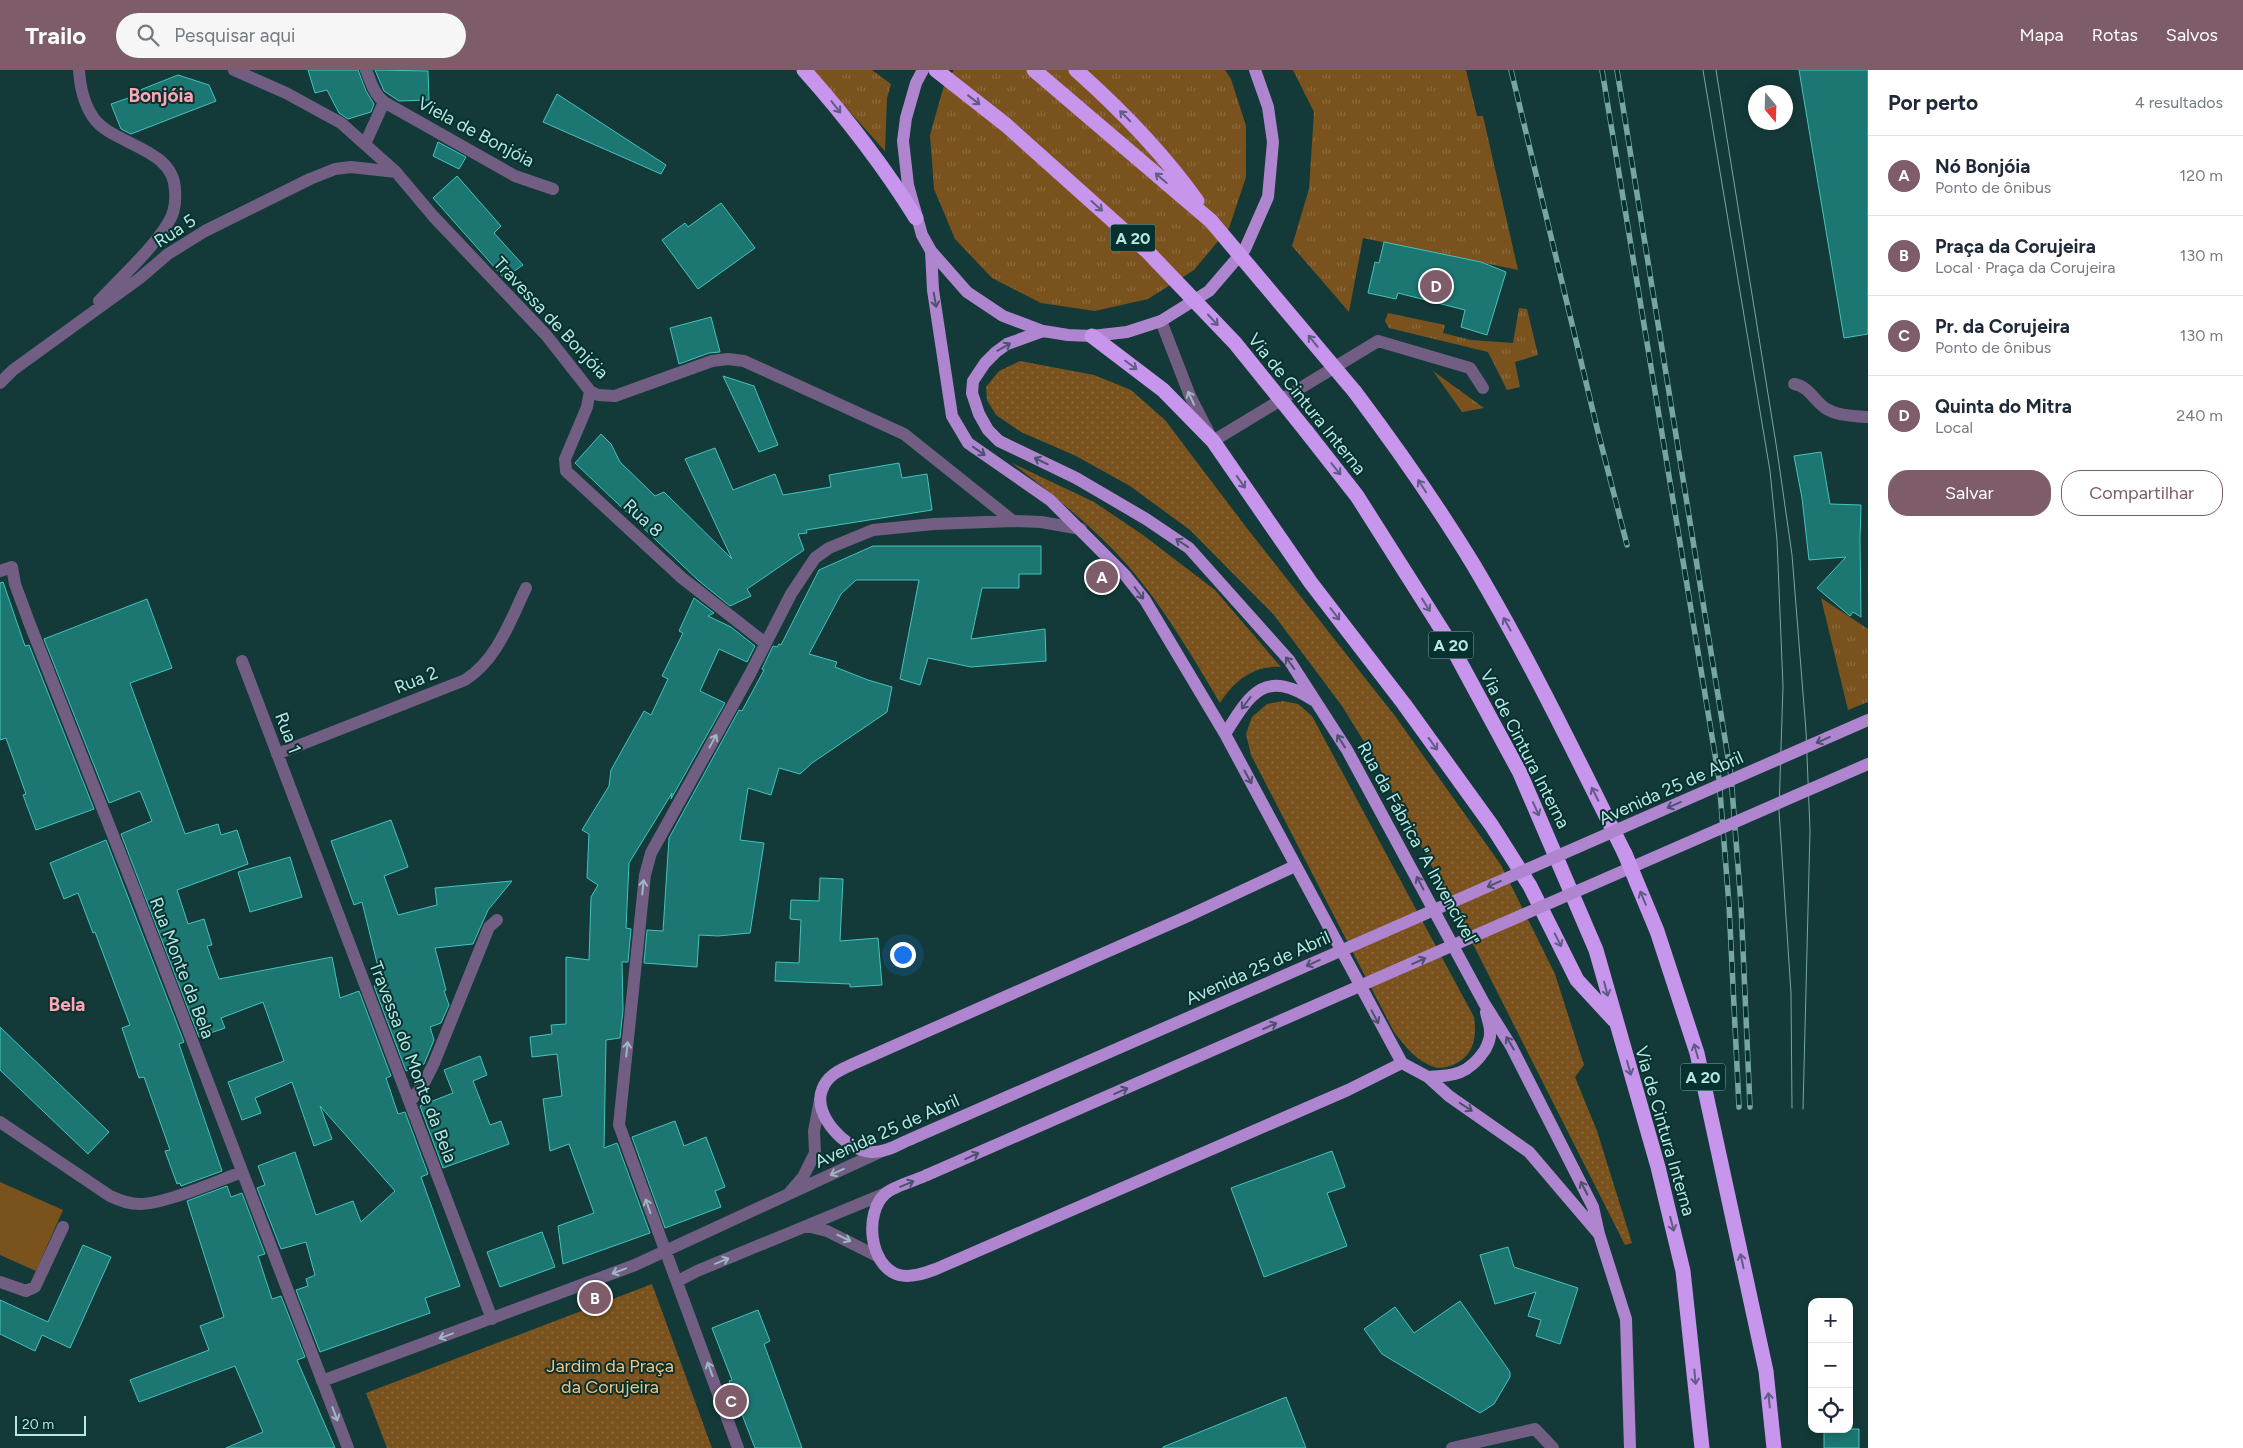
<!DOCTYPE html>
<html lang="pt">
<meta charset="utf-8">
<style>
:root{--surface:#fff;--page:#f6f6f7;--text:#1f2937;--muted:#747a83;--line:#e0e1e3;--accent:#7e5c69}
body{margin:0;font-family:Figtree,sans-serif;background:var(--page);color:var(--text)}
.controls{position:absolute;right:15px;bottom:15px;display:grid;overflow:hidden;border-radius:10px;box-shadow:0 2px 8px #0003}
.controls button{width:45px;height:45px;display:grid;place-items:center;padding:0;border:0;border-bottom:1px solid var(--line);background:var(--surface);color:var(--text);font:25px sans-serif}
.compass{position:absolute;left:1748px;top:15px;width:45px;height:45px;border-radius:50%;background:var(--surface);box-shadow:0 2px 8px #0003;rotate:161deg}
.scale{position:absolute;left:15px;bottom:12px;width:71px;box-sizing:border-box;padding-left:5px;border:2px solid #b4e9e5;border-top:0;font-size:14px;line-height:18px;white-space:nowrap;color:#b4e9e5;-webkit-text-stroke:4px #07302e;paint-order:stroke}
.you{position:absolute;left:902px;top:884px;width:18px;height:18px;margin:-12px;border:4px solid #fff;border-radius:50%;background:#1a73e8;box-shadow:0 0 0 8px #1a73e833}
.badge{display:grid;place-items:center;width:32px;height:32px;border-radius:50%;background:var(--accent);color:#fff;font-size:16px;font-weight:700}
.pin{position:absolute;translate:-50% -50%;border:2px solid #fff;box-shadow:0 1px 5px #0006}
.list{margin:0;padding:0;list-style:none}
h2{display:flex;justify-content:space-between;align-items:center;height:65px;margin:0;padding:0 20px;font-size:21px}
h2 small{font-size:16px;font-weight:400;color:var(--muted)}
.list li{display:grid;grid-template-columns:32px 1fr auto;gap:15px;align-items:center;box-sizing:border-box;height:80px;padding:0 20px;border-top:1px solid var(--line)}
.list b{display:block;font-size:19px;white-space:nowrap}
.list p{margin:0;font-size:16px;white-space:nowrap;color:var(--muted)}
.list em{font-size:16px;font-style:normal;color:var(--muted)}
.actions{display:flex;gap:10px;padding:15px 20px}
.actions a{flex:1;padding:11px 0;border:1px solid var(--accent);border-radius:20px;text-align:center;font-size:18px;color:var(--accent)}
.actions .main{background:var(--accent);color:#fff}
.icon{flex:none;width:28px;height:28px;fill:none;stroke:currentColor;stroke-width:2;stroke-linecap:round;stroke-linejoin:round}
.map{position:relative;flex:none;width:1868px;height:1378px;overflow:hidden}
header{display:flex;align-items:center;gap:30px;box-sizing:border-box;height:70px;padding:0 25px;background:var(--accent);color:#fff}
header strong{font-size:24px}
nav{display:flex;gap:28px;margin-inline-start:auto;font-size:18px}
.search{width:350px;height:45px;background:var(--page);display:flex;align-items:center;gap:12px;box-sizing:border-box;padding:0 18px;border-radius:28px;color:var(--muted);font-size:19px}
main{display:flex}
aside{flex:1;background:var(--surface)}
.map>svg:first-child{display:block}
.grass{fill:url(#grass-tufts)}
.garden{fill:url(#garden-dots)}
.pitch{fill:#7a521e}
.building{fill:#1c7672;stroke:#45c3bc}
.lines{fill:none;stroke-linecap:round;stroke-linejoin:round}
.minor{stroke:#725e82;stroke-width:12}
.major{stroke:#b085cf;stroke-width:12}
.highway{stroke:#c895ed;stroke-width:15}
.tram{stroke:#76a6a3;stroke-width:1}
.rail-casing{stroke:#76a6a3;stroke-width:5.5}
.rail{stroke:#07302e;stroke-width:4;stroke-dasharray:11;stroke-linecap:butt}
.major-bridge{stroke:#b085cf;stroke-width:12}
.highway-bridge{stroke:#c895ed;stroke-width:15}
.oneway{stroke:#5e5d84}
.oneway2{stroke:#4b526e}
.oneway3{stroke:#9db8c2}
.labels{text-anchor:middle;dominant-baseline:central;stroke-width:4;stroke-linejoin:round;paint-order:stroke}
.shield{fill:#07302e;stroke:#80b2ae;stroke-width:1}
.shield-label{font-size:16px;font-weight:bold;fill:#b4e9e5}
.street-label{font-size:18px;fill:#b4e9e5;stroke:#07302e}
.park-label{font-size:18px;fill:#f6c183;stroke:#07302e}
.neighbourhood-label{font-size:19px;font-weight:bold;fill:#fca8b4;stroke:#07302e}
</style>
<header>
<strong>Trailo</strong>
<div class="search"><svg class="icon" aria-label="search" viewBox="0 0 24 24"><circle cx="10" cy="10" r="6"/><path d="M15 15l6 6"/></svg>Pesquisar aqui</div>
<nav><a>Mapa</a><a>Rotas</a><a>Salvos</a></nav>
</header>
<main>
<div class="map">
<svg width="1868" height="1378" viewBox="0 0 1868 1378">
<defs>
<pattern id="grass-tufts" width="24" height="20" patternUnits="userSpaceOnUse" patternTransform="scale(1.25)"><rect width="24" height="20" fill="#7a521e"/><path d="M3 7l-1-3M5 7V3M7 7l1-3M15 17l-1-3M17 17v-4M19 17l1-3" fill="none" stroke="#8a6b3f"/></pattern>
<pattern id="garden-dots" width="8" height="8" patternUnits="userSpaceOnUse" patternTransform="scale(1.25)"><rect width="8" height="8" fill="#7a521e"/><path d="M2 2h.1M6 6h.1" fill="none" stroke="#8a6b3f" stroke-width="1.8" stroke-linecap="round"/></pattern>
</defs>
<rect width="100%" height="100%" fill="#133a38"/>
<path class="grass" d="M812,0H872L891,14L887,28L885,81Z
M954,0H1225L1231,9L1246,56V107L1229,158L1194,200L1148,229L1095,241L1041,233L992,208L955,169L934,119L930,65L945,12Z
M1293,0H1466L1477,46H1483L1518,200L1363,168L1349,242L1292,176L1309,119L1314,42Z
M1519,238L1527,239L1538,285L1515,292L1520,317L1507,320L1488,282L1389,258L1385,251L1388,243L1445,255L1443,263L1471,270L1513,273Z
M1433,301L1484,338L1462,342Z
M1821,528L1868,559V632L1848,640Z"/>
<path class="garden" d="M1020,291L1094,305L1131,320L1165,350L1246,457L1395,646L1501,795L1555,904L1584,995L1575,1007L1597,1061L1632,1173L1625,1175L1476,880L1376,691L1342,636L1274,545L1190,460L1130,416L1076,386L1021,362L996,345L987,330L986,317L999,301Z
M1012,393L1094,432L1143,465L1215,520L1281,597C1254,595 1234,611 1220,633C1192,586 1165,539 1129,497C1095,458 1053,425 1012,393Z
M1283,631L1298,634L1312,646L1474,947C1477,967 1474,986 1453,995C1448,997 1440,999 1435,997C1417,992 1405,976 1394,962L1251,685L1246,664L1252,647L1267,634Z
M652,1214L712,1378H387L366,1323Z"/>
<path class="pitch" d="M0,1112L63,1140L36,1201L0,1185Z"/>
<path class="building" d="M308,0H358L366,21L374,34L371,42L348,49L339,43L327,20L315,23Z
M375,0L428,1L429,30L399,31L384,21Z
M1799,0H1868V264L1844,268Z
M178,5L209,15L216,31L131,64L121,59L111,34L131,27L130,24Z
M557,24L666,95L661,104L543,52Z
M438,72L466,87L459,99L433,86Z
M457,106L501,156L494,163L523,195L504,208L433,128Z
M721,133L755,178L698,219L662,170L685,153L688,157Z
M1384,172L1481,192L1506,202L1487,265L1461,257L1465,240L1398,223L1396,229L1368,223L1375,192L1379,193Z
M711,247L720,282L709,283L679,294L670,258Z
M723,306L754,316L778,375L759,382Z
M601,364L611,374L620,392L655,426L664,422L732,489L685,389L715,378L733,420L775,404L783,425L831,417L829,405L899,393L902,408L927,404L932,440L806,460L807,463L798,464L804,480L747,519L751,526L730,536L699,511L575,393Z
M1821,382L1830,434L1861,435L1860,470L1861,547L1853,542L1850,546L1817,518L1846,487L1809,490L1802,428L1794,386Z
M873,476H1041V504H1019V518H982L971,569L1045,559L1046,591L971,597L928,588L920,615L900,609L919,510H856L841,524L809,584L837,592L835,597L868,610L892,617L887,642L812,693L800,704L779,698L771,725L748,718L740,770L764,773L750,863L718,866L699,865L697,897L644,893L647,860L663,861L669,768L739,640L742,641L764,600L762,599L773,576L777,577L779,574L781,575L819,500Z
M3,512L25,576L29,575L94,739L36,760L23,725L26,724L6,668L0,670V513Z
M694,528L714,543L708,546L731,557L755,576L747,592L719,579L700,621L725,633L671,729L672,723L629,793L626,858L631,859L628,892H622L623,940L620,968L606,970L604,1078L617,1073L650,1163L563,1194L558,1156L594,1143L569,1074L550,1081L543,1029L562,1026L557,984L532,987L530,967L552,964L551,955L566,954V887L589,890L591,827L598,815L587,808L589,764L582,760L609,716L611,700L644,641L651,645L668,609L662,606L683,563L679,561Z
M147,529L172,598L130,613L185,764L218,754L221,765L237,760L248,794L177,820L188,854L204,849L212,875L207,876L219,909L332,887L340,928L359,921L391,1006L386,1008L398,1044L405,1042L428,1104L421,1107L460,1216L425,1228L430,1243L320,1282L296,1220L308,1216L306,1209L315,1205L306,1172L281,1179L257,1118L265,1115L258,1096L295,1082L316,1145L353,1131L361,1152L395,1121L320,1036L332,1069L314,1076L292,1012L255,1028L261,1043L242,1050L228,1012L284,991L263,932L221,948L225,958L199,967L121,764L152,751L140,721L109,733L44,569Z
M391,750L408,797L384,806L398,845L437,835L435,818L512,811L488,840L473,874L435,878L446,920L444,921L449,935L441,953L430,957L434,970L424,994L406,1001L374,916L382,913L362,832L354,835L331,771Z
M106,770L184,972L179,974L222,1101L181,1116L180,1113L177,1114L165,1081L170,1080L144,1007L139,1008L122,958L130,955L95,862L93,863L78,823L64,829L50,793Z
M290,787L302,827L250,842L238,802Z
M820,808L843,809L840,871L878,868L882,915L850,917V914L775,911L776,892L799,893L801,850L790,849L791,830L819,831Z
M0,957L109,1062L88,1084L0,1000Z
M480,986L487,1005L473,1011L490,1055L501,1051L509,1074L443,1098L420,1036L453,1023L444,1000Z
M675,1051L684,1076L706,1067L725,1117L715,1121L721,1137L665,1158L632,1067Z
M1332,1081L1345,1117L1327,1123L1347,1176L1264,1207L1231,1118Z
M227,1116L231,1127L242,1123L265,1184L258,1186L272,1229L281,1226L305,1287L297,1290L335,1378H226L263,1362L235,1296L139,1332L130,1310L209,1280L200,1256L224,1247L187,1131Z
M542,1162L555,1197L500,1217L487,1182Z
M83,1175L111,1187L70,1278L42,1265L35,1281L0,1264V1230L48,1252Z
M1508,1177L1514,1197L1578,1218L1560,1274L1536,1266L1541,1250L1528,1246L1536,1222L1495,1234L1480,1185Z
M1460,1231L1510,1302V1307L1494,1334L1480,1343L1382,1284L1364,1259L1395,1237L1414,1263Z
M758,1240L770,1271L764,1274L802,1378H755L729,1311L732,1310L712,1258Z
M1286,1327L1306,1378H1163V1377Z
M1824,1359H1859V1378H1824Z"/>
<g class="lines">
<path class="minor" d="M79,0C80,16 84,34 93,47C111,75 174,77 175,120C176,131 174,144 168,153C151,181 121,207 99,231
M234,0L286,23L341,53L396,102L433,146L546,265L590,321L598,325L615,326L712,291L728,289L744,291L904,364L1013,451
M366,0C371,12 374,24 384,32L515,106L553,119
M365,74L384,32
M1161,251L1190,326L1213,371L1378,271L1470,298L1483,318
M0,313L13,300L140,208L168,184L205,161L310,109L335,99L351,97L396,102
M1794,314C1808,316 1814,330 1825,338C1837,346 1854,346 1868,347
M590,321L587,337L565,389L566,401L682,508L765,573
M0,501L12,497L15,514L29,552L133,816L348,1378
M242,591L492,1249
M277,684L465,610C497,590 510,551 526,518
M410,1032L424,1013L434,993L489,857L497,850
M0,1052L110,1126C121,1131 129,1134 140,1134C165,1134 217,1111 242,1102
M790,1122L803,1107L815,1083L814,1061L820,1030
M807,1156L827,1161L879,1187
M678,1211L697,1201L886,1123
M0,1212L26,1221L35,1217L63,1157
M322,1311L635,1195L882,1081
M738,1378L619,1055L645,805L651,783L750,604L791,524L815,488L829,478L873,460L934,454L1013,451L1041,452L1081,459
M1452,1378L1535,1359L1553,1378"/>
<path class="major" d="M923,0L916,13L906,48L903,71L908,115L922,165L931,181L967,222L1003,246L1043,261L1068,265L1092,266L1127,262L1161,251L1209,221L1245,179L1268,127L1273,72L1268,37L1255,0
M931,181L933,220L952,346L968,373L1050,430L1125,505L1145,530L1225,664L1402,993L1428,1007L1449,1026L1529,1082L1598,1163
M1043,261L1007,274L996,282L985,293L973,311L972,323L979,344L988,360L999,371L1076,408L1146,449L1189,478L1289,590L1347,680L1484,933L1511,976L1593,1137L1599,1164L1626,1249L1630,1378
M1225,664C1250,624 1265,598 1313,630
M1428,1007C1454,1006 1469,1004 1485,980C1488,974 1491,968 1490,961C1490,955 1487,948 1486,942
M911,1069C899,1074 885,1083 871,1082C847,1081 812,1045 822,1020C827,1005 840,1000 853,994L1188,846L1295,796
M927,1105C917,1110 893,1116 885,1124C864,1143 869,1196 899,1205C911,1208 925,1203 936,1199L1348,1020L1402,993"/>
<path class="highway" d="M804,0C845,46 883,95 916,148
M1034,0L1211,151
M1076,0C1121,40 1162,82 1197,131
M1092,266L1163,320L1213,371L1311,513L1404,634L1492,756L1530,816L1577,910L1614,950
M1355,322C1397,378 1437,435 1473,494C1529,588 1576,686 1625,784
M1306,361L1357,426L1447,568L1520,703L1596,880L1658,1097L1683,1201L1702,1378"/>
<path class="tram" d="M1703,0L1770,401L1777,470L1783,616L1779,741L1791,923L1792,1038
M1716,0L1777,380L1792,485L1806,661L1810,760L1803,1039"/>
<defs>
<path id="rail" d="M1511,0L1597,358L1627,475
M1602,0L1719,709L1729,835L1739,1037
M1617,0L1731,706L1741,835L1750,1037"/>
</defs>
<use href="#rail" class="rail-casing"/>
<use href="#rail" class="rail"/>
<path class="major-bridge" d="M911,1069L1868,650
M927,1105L1868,694"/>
<path class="highway-bridge" d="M936,0L1006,55L1148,182L1235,273L1306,361
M1211,151L1355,322
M1625,784L1657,861L1697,983L1766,1301L1774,1378"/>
</g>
<defs><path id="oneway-shaft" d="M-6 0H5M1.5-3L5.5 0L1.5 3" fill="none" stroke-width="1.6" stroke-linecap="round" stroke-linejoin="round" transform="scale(1.25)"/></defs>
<g class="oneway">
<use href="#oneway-shaft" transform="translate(974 30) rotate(38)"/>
<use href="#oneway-shaft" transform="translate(836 37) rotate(52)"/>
<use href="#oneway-shaft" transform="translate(1125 46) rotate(-135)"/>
<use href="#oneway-shaft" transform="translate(1161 108) rotate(-139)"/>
<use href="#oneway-shaft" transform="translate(1097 136) rotate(42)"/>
<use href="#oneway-shaft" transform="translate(1213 250) rotate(47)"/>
<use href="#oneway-shaft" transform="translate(1313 271) rotate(-129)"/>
<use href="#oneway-shaft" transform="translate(1131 295) rotate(37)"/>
<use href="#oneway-shaft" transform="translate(1336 399) rotate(51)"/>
<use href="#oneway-shaft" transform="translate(1241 412) rotate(55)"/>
<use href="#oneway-shaft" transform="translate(1422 416) rotate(-123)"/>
<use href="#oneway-shaft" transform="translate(1426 535) rotate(58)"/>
<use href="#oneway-shaft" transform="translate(1335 544) rotate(52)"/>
<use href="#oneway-shaft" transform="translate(1507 554) rotate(-119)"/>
<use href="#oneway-shaft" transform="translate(1433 674) rotate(54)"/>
<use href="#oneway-shaft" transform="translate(1595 724) rotate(-117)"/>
<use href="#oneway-shaft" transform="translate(1536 739) rotate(66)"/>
<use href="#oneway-shaft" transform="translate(1643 828) rotate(-113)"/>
<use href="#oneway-shaft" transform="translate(1558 870) rotate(63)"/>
<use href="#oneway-shaft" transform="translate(1606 919) rotate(75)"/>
<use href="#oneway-shaft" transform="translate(1696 981) rotate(-106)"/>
<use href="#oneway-shaft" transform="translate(1629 998) rotate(74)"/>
<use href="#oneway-shaft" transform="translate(1672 1154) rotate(76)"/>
<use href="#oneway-shaft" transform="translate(1742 1191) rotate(-102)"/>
<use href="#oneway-shaft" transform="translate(1695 1307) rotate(85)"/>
<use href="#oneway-shaft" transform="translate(1769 1330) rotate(-96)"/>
</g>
<g class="oneway2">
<use href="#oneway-shaft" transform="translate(935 230) rotate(80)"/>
<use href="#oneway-shaft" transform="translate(1004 277) rotate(-30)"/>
<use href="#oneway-shaft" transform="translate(979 381) rotate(35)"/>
<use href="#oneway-shaft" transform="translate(1041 391) rotate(-154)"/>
<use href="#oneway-shaft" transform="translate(1182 473) rotate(-146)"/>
<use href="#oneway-shaft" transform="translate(1139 523) rotate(53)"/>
<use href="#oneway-shaft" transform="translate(1290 593) rotate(-126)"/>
<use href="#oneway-shaft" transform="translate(1246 633) rotate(127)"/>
<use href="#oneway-shaft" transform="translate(1823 670) rotate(156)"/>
<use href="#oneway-shaft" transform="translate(1341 671) rotate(-122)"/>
<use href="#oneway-shaft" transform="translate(1248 707) rotate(61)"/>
<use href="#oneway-shaft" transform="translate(1674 735) rotate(156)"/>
<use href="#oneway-shaft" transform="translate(1420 813) rotate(-118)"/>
<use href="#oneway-shaft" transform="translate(1494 814) rotate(156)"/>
<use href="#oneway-shaft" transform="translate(1419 891) rotate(-24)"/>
<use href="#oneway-shaft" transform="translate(1313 893) rotate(156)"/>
<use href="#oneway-shaft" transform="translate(1375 947) rotate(62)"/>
<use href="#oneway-shaft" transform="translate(1270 956) rotate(-24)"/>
<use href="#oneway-shaft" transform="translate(1510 973) rotate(-121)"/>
<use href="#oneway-shaft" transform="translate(1121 1021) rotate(-24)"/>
<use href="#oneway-shaft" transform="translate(1466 1037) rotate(33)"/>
<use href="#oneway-shaft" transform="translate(972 1086) rotate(-24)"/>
<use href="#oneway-shaft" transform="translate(907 1114) rotate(-23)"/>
<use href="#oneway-shaft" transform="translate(1584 1118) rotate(-117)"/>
</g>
<g class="oneway3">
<use href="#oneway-shaft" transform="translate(1191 328) rotate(-115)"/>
<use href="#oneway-shaft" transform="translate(713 671) rotate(-61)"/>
<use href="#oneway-shaft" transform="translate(643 817) rotate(-84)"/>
<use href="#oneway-shaft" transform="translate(627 979) rotate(-84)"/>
<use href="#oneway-shaft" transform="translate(837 1102) rotate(155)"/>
<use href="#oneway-shaft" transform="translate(648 1136) rotate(-109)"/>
<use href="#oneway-shaft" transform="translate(844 1168) rotate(26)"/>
<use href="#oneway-shaft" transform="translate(722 1191) rotate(-22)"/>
<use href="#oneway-shaft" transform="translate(619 1201) rotate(159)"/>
<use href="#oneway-shaft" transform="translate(446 1266) rotate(160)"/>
<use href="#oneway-shaft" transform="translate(710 1299) rotate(-110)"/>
<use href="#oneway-shaft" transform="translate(335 1344) rotate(69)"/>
</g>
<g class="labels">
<g class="shield">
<rect x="1110.5" y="154.5" width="45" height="27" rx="4"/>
<rect x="1428.5" y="561.5" width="45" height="27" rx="4"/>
<rect x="1680.5" y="993.5" width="45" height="27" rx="4"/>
</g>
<g class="shield-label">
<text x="1133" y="168">A 20</text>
<text x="1451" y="575">A 20</text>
<text x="1703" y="1007">A 20</text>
</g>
<g class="street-label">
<text transform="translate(476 62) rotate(28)">Viela de Bonjóia</text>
<text transform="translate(175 161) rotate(-33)">Rua 5</text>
<text transform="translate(551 248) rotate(47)">Travessa de Bonjóia</text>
<text transform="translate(1307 334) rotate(51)">Via de Cintura Interna</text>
<text transform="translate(643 448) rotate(43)">Rua 8</text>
<text transform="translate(416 610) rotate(-22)">Rua 2</text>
<text transform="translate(288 663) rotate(69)">Rua 1</text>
<text transform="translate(1525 679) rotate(63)">Via de Cintura Interna</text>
<text transform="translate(1671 718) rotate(-24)">Avenida 25 de Abril</text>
<text transform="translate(1418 774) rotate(61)">Rua da Fábrica "A Invencível"</text>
<text transform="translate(182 898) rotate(69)">Rua Monte da Bela</text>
<text transform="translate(1258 898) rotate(-24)">Avenida 25 de Abril</text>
<text transform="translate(413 992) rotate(69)">Travessa do Monte da Bela</text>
<text transform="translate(887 1061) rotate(-24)">Avenida 25 de Abril</text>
<text transform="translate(1665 1061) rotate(74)">Via de Cintura Interna</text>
</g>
<g class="park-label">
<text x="610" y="1296">Jardim da Praça<tspan x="610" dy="21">da Corujeira</tspan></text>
</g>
<g class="neighbourhood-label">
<text x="161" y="25">Bonjóia</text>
<text x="67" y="934">Bela</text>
</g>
</g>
</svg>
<div class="controls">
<button>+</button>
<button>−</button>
<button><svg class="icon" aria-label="locate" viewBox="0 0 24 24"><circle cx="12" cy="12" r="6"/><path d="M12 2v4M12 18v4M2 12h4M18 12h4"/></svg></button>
</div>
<svg class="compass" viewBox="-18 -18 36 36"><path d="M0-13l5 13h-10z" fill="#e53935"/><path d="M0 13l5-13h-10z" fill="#747a83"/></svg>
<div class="scale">20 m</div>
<div class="you"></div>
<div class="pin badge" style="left:1102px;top:507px">A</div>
<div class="pin badge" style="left:595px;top:1228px">B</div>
<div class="pin badge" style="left:731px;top:1331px">C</div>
<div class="pin badge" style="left:1436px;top:216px">D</div>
</div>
<aside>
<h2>Por perto<small>4 resultados</small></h2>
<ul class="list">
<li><span class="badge">A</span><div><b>Nó Bonjóia</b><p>Ponto de ônibus</p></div><em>120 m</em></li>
<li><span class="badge">B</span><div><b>Praça da Corujeira</b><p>Local · Praça da Corujeira</p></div><em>130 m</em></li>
<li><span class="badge">C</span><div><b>Pr. da Corujeira</b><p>Ponto de ônibus</p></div><em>130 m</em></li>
<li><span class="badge">D</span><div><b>Quinta do Mitra</b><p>Local</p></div><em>240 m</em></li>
</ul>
<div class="actions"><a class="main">Salvar</a><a>Compartilhar</a></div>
</aside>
</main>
